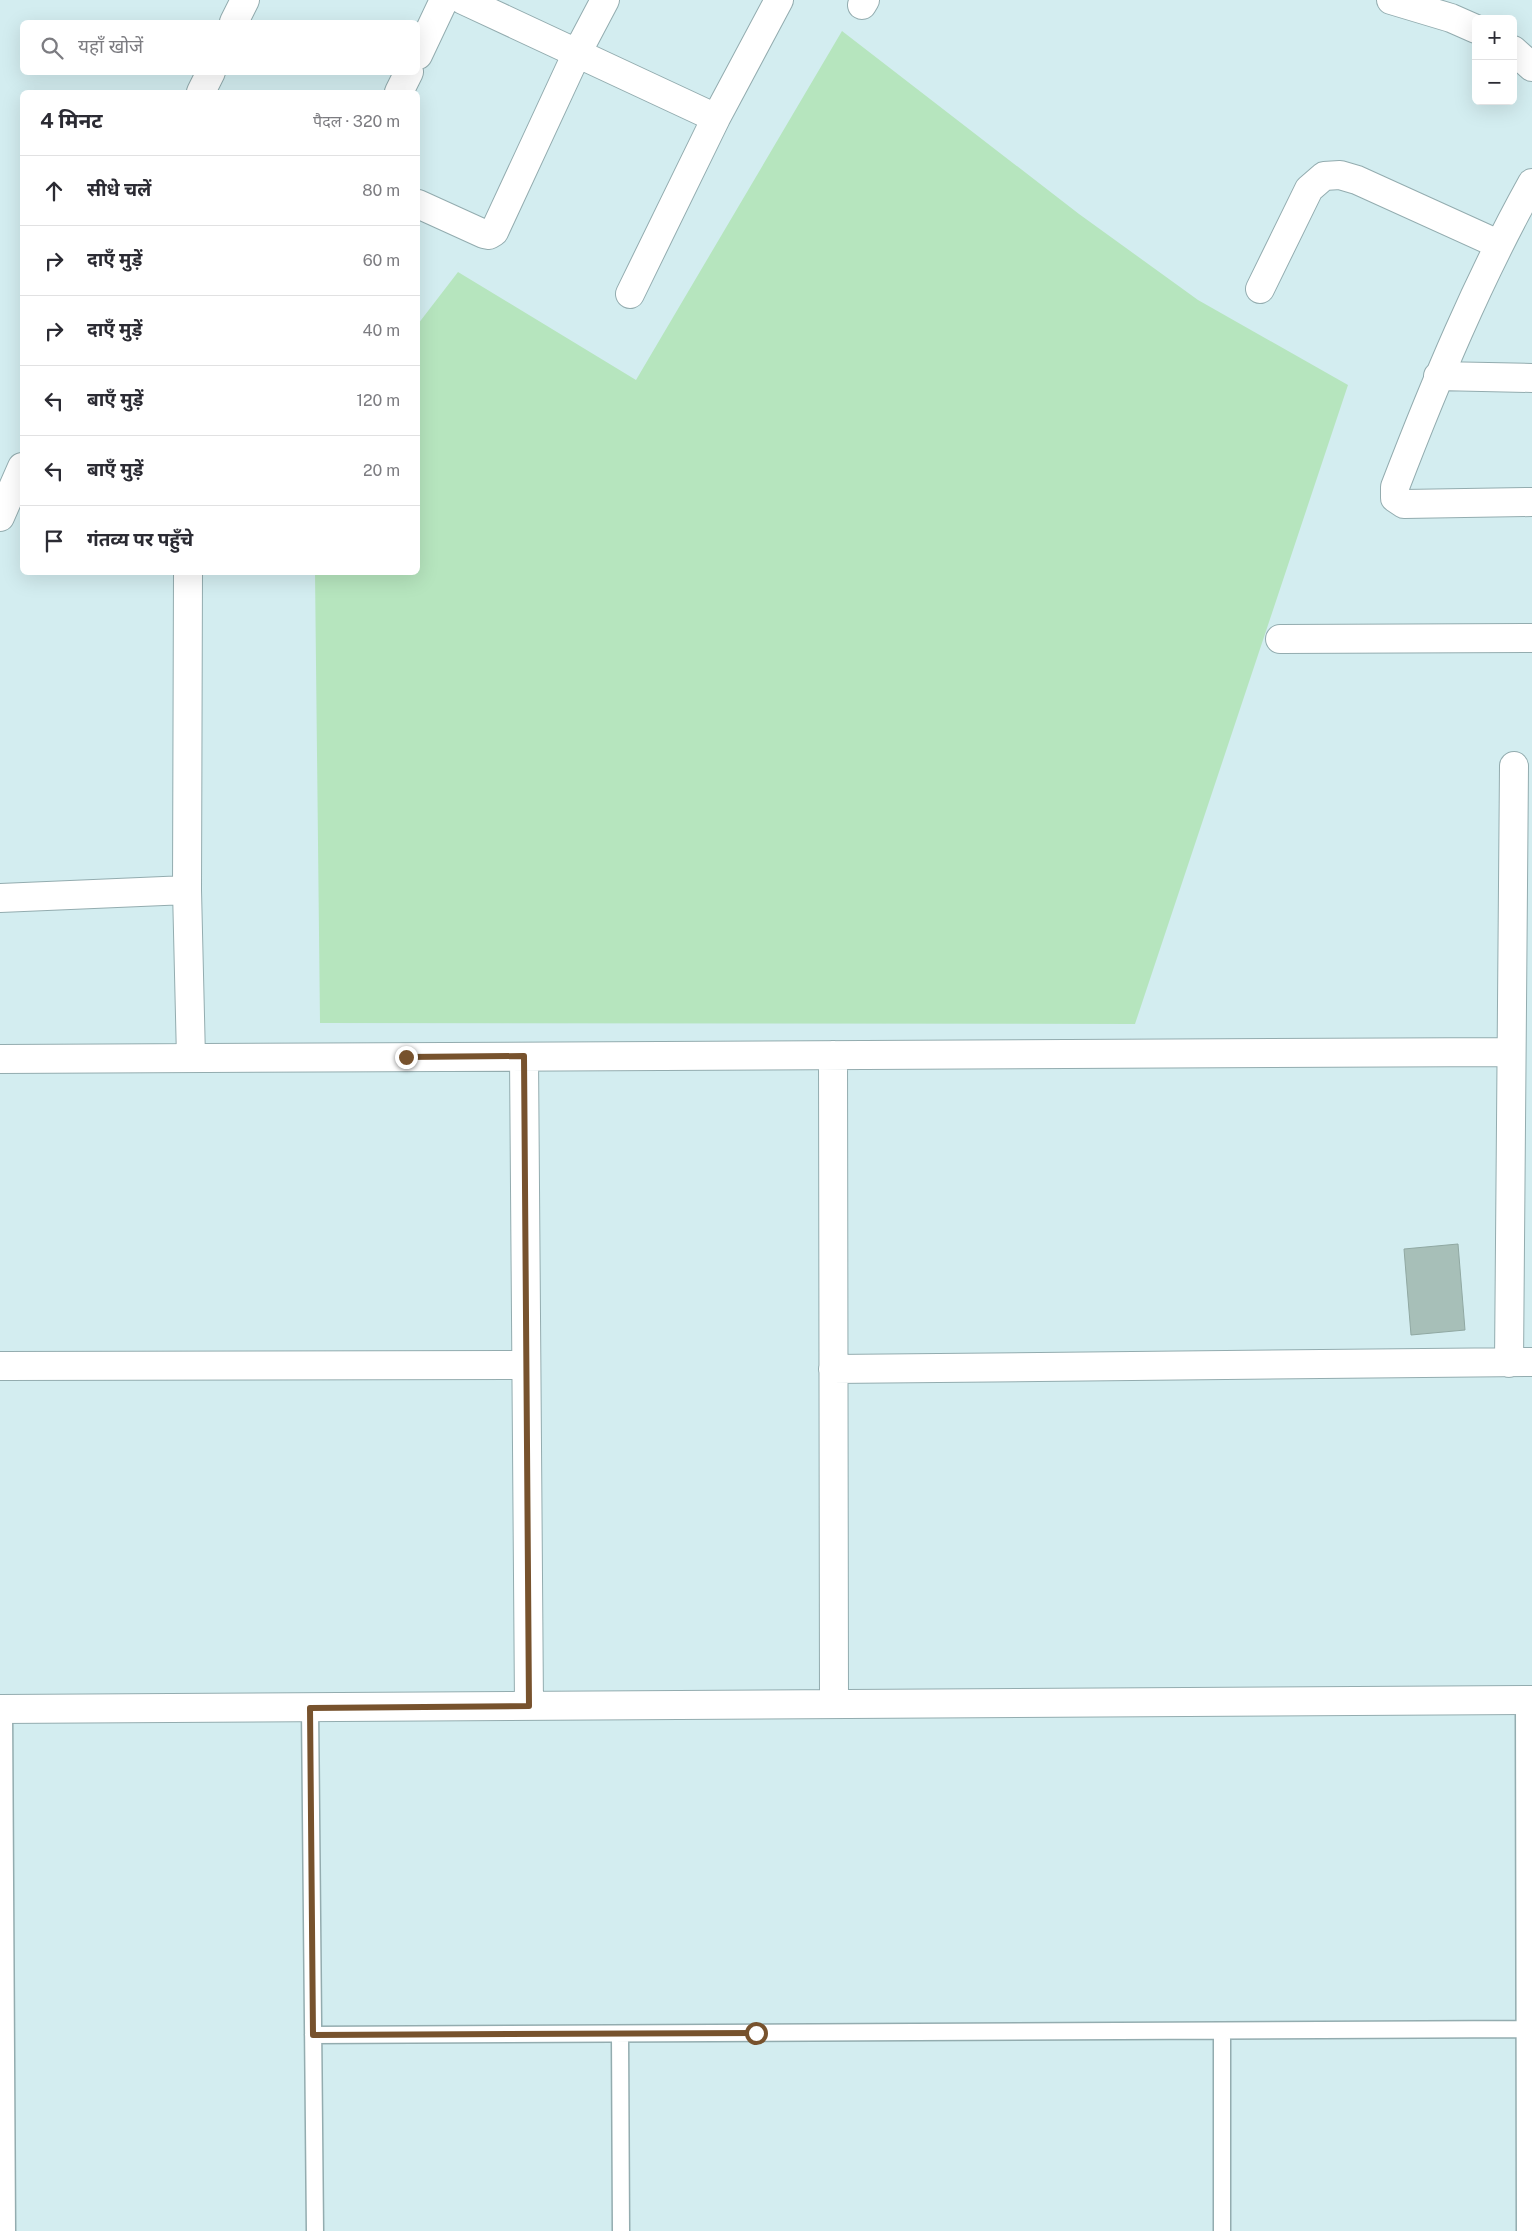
<!DOCTYPE html>
<html lang="hi">
<meta charset="utf-8">
<style>
:root{--surface:#fff;--page:#f7f7f7;--text:#2b2b33;--muted:#7c7c81;--line:#e1e1e2}
body{margin:0;font-family:"Public Sans","Noto Sans Devanagari",sans-serif;background:var(--page);color:var(--text)}
.controls{position:absolute;right:15px;top:15px;display:grid;overflow:hidden;border-radius:8px;box-shadow:0 5px 20px #0002}
.controls button{width:45px;height:45px;display:grid;place-items:center;padding:0;border:0;border-bottom:1px solid var(--line);background:var(--surface);color:var(--text);font:25px sans-serif}
.stop{position:absolute;width:15px;height:15px;margin:-11px;border:4px solid #77522d;border-radius:50%;background:#fff}
.stop.end{background:#77522d;border-color:#fff;box-shadow:0 1px 5px #0008}
.list{margin:0;padding:0;list-style:none}
h2{display:flex;justify-content:space-between;align-items:center;height:65px;margin:0;padding:0 20px;font-size:21px}
h2 small{font-size:16px;font-weight:400;color:var(--muted)}
.list li{display:grid;grid-template-columns:32px 1fr auto;gap:15px;align-items:center;box-sizing:border-box;height:70px;padding:0 20px;border-top:1px solid var(--line)}
.list b{display:block;font-size:19px;white-space:nowrap}
.list em{font-size:16px;font-style:normal;color:var(--muted)}
.icon{flex:none;width:28px;height:28px;fill:none;stroke:currentColor;stroke-width:2;stroke-linecap:round;stroke-linejoin:round}
.map{position:relative;flex:none;width:1532px;height:2231px;overflow:hidden}
.search{position:absolute;background:var(--surface);box-shadow:0 5px 20px #0002;left:20px;top:20px;width:400px;height:55px;display:flex;align-items:center;gap:12px;box-sizing:border-box;padding:0 18px;border-radius:8px;color:var(--muted);font-size:19px}
.panel{position:absolute;background:var(--surface);box-shadow:0 5px 20px #0002;left:20px;top:90px;width:400px;height:485px;border-radius:8px}
.map>svg:first-child{display:block}
.green{fill:#b6e5be}
.building{fill:#a7bfb8;stroke:#90a8a2}
.lines{fill:none;stroke-linecap:round;stroke-linejoin:round}
.lane-casing{stroke:#93acaf;stroke-width:19}
.street-casing{stroke:#93acaf;stroke-width:30}
.lane{stroke:#fff;stroke-width:16}
.street{stroke:#fff;stroke-width:28}
.route{stroke:#77522d;stroke-width:6}
</style>
<div class="map">
<svg width="1532" height="2231" viewBox="0 0 1532 2231">
<rect width="100%" height="100%" fill="#d3edf0"/>
<path class="green" d="M842,31L1079,214L1198,300L1348,385L1135,1024L320,1023L315,573L418,572V324L458,272L636,380Z"/>
<path class="building" d="M1458,1244L1465,1330L1411,1335L1404,1249Z"/>
<g class="lines">
<defs>
<path id="lane" d="M1524,1700L1525,2231
M310,1708L315,2231
M4,1709L7,2231
M620,2034L621,2231
M313,2035L1525,2029
M1222,2231V2031"/>
<path id="street" d="M463,0L716,118
M1391,0L1451,18L1476,29
M862,5L865,0
M234,22L245,0
M1513,50L1532,67
M418,55L444,0
M201,92L211,72
M399,92L409,72
M1532,183C1478,280 1435,383 1395,487V498L1404,504L1532,502
M418,204L484,234L489,235L494,232L577,53L605,0
M1260,289L1309,189L1324,176L1340,175L1357,180L1498,244
M630,294L716,118L779,0
M1438,376L1532,378
M0,517L22,467
M188,572L187,890L191,1058
M1280,639L1532,638
M0,898L187,890
M833,1055L834,1704
M524,1057L529,1706
M0,1059L1511,1052
M1509,1363L1514,766
M0,1366L526,1365
M833,1369L1532,1362
M0,1709L1532,1700"/>
</defs>
<use href="#lane" class="lane-casing"/>
<use href="#street" class="street-casing"/>
<use href="#lane" class="lane"/>
<use href="#street" class="street"/>
</g>
<g class="lines">
<path class="route" d="M406,1057L524,1056L529,1706L310,1708L313,2035L756,2033"/>
</g>
</svg>
<div class="controls">
<button>+</button>
<button>−</button>
</div>
<div class="stop" style="left:756px;top:2033px"></div>
<div class="stop end" style="left:406px;top:1057px"></div>
<div class="search"><svg class="icon" aria-label="search" viewBox="0 0 24 24"><circle cx="10" cy="10" r="6"/><path d="M15 15l6 6"/></svg>यहाँ खोजें</div>
<section class="panel">
<h2>4 मिनट<small>पैदल · 320 m</small></h2>
<ul class="list">
<li><svg class="icon" aria-label="ahead" viewBox="0 0 24 24"><path d="M12 20V5M6 11l6-6 6 6"/></svg><div><b>सीधे चलें</b></div><em>80 m</em></li>
<li><svg class="icon" aria-label="right" viewBox="0 0 24 24"><path d="M7 20v-9h11M14 6l5 5-5 5"/></svg><div><b>दाएँ मुड़ें</b></div><em>60 m</em></li>
<li><svg class="icon" aria-label="right" viewBox="0 0 24 24"><path d="M7 20v-9h11M14 6l5 5-5 5"/></svg><div><b>दाएँ मुड़ें</b></div><em>40 m</em></li>
<li><svg class="icon" aria-label="left" viewBox="0 0 24 24"><path d="M17 20v-9H6M10 6l-5 5 5 5"/></svg><div><b>बाएँ मुड़ें</b></div><em>120 m</em></li>
<li><svg class="icon" aria-label="left" viewBox="0 0 24 24"><path d="M17 20v-9H6M10 6l-5 5 5 5"/></svg><div><b>बाएँ मुड़ें</b></div><em>20 m</em></li>
<li><svg class="icon" aria-label="arrive" viewBox="0 0 24 24"><path d="M6 21V4h12l-3 4 3 4H6"/></svg><div><b>गंतव्य पर पहुँचे</b></div></li>
</ul>
</section>
</div>
